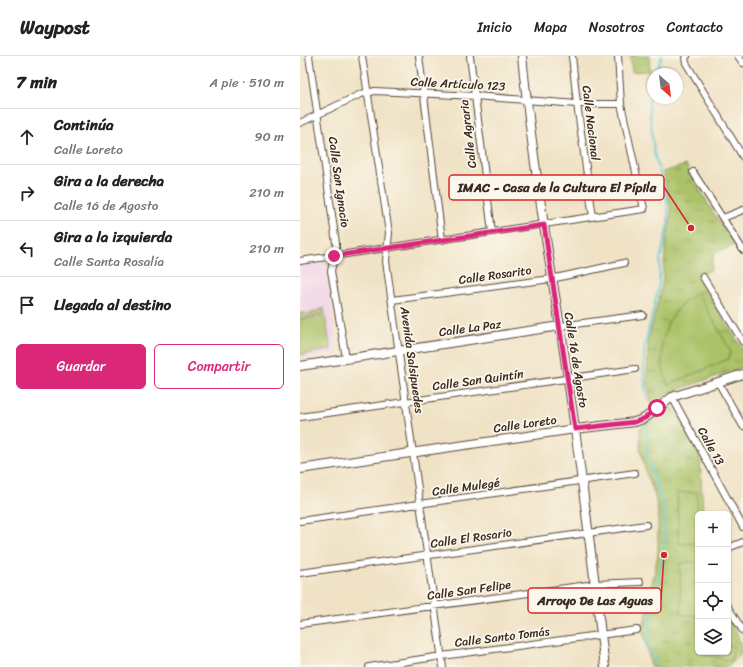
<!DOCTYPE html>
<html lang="es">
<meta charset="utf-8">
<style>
:root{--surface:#fff;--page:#f2f2f2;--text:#222;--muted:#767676;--line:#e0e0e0;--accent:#db2777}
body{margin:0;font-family:Sriracha,sans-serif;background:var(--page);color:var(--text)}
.controls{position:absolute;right:12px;bottom:12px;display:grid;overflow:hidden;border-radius:6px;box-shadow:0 1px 3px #0004}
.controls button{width:36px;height:36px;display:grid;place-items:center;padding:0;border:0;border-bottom:1px solid var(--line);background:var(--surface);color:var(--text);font:20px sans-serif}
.compass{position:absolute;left:347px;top:12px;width:36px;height:36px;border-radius:50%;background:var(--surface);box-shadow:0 1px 3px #0004;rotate:152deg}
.stop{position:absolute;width:12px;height:12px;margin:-9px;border:3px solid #db2777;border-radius:50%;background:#fff}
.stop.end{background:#db2777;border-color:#fff;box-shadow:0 1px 4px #0008}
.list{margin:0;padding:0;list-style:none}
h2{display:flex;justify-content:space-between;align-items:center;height:52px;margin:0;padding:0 16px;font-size:17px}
h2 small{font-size:13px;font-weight:400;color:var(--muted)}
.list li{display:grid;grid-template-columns:26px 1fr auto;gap:12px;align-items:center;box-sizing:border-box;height:56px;padding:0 16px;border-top:1px solid var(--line)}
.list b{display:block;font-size:15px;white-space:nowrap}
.list p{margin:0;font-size:13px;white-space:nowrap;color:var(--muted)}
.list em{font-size:13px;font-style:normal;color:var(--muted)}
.actions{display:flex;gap:8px;padding:12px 16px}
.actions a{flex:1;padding:9px 0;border:1px solid var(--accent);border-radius:6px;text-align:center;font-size:14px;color:var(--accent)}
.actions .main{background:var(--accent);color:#fff}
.icon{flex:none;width:22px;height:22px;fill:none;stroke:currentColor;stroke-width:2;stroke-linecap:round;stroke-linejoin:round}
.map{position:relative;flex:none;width:443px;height:611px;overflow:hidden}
header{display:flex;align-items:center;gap:24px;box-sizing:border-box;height:56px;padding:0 20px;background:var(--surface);border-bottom:1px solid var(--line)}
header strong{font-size:19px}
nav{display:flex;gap:22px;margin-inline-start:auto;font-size:14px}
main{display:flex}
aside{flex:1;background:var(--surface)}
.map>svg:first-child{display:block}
.built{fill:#f0d0e5}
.grass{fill:url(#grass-dots);stroke:#737642}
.park{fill:url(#park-tufts);stroke:#737642}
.pitch{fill:#abc267;stroke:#737642}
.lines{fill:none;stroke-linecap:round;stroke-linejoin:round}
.stream{stroke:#5bc8d0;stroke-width:2}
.minor-casing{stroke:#564637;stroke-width:8}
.tertiary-casing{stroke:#564637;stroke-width:10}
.minor{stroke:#fff;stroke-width:6}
.tertiary{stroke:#fff;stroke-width:8}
.route{stroke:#db2777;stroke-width:5}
.labels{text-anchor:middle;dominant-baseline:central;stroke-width:3.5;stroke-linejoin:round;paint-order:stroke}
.street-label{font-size:12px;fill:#3b2a1e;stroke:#fbf7ec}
.leader{fill:none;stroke:#d62828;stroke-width:1.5}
.callout-dot{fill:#d62828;stroke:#fbf7ec;stroke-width:1.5}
.callout{fill:#fbf7ec;stroke:#d62828;stroke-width:1.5}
.callout-label{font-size:13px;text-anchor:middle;font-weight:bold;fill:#3b2a1e}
</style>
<header>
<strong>Waypost</strong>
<nav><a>Inicio</a><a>Mapa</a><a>Nosotros</a><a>Contacto</a></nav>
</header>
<main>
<aside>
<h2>7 min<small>A pie · 510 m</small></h2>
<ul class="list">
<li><svg class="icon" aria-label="ahead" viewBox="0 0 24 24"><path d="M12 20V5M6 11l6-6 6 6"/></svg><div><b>Continúa</b><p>Calle Loreto</p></div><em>90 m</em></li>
<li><svg class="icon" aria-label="right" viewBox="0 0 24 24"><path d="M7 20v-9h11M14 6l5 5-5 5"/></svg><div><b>Gira a la derecha</b><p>Calle 16 de Agosto</p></div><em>210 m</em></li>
<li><svg class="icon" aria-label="left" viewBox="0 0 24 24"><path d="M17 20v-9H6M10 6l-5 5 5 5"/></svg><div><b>Gira a la izquierda</b><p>Calle Santa Rosalía</p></div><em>210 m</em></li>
<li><svg class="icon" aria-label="arrive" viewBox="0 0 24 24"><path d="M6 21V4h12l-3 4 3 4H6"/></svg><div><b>Llegada al destino</b></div></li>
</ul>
<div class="actions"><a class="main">Guardar</a><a>Compartir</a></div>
</aside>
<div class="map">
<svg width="443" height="611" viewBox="0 0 443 611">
<defs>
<pattern id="grass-dots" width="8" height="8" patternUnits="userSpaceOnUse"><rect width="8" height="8" fill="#abc267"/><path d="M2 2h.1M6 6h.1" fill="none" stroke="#8c9e54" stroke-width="1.8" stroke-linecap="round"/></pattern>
<pattern id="park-tufts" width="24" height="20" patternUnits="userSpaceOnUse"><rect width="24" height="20" fill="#abc267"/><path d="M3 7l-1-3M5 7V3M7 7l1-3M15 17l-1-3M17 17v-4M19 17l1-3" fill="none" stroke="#8c9e54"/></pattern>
</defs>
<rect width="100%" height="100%" fill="#fbf7ec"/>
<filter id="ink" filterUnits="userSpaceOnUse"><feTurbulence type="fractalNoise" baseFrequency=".025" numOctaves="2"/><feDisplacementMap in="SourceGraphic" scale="8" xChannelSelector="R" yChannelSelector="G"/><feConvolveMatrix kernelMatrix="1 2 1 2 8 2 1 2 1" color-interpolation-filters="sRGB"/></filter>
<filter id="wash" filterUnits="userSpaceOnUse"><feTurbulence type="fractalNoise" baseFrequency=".012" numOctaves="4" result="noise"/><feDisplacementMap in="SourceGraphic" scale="16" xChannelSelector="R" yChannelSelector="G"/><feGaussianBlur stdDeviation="0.9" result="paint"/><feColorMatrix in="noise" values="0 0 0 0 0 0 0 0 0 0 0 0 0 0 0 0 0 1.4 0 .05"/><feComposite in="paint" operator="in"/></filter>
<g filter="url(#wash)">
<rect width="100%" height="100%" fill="#f0e2c5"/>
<path class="built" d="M26,206L37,297L0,303V210Z"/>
<path class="grass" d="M24,252L25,258L0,263V257H6L7,259Z"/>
<path class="park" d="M386,109L411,153L435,189L414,197L411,214L397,220L443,294V311L368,337L351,349L347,324L348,284L362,230L366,186L370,164L371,152L363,116Z
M367,350H370L374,353L400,401L403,458H398V596H428V559C433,568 443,588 441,597C438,602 431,607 427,611H351L343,575L358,498V455L354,436L346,417L340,391V372Z"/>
<path class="pitch" d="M330,0H349L350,15L332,16Z
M397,236L431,296L428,303L368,329L362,309V288L368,267L380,250Z
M25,260L31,294L0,299V264Z
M397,436L398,487L379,488L377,437Z
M398,506V559H381L380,507Z
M428,589L434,590L431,605L406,599L407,596H428Z"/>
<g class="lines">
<path class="stream" d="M355,18L362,0
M347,344L344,323V293L359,229L360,205L368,167V150L364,131L354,97L349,47L353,27
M346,369L347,400L365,456L364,499L349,572L348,591L358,611"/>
</g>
</g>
<g filter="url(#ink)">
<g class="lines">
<defs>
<path id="minor" d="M9,0L36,187V193L31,215L46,302
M62,0L89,177L86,205L143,611
M119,0L142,184
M170,0L192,176
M272,0L277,48L293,161
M387,0L385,2L386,7L443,101
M438,0L443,7
M0,67L61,38L75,35L175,40L277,48H321
M393,116L443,194
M423,162L443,154
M0,205L344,153L321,48L318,0
M403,221L443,286
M92,244L251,223L324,207
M260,270L343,259
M418,326L443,370
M372,341L443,471
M0,361L335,313
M0,465L335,417
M428,492L443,486
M0,517L346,469
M428,551L443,575
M0,568L295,528L340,526
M69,611L142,600L337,574"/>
<path id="tertiary" d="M222,0C231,90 245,180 260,270C278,383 291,497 305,611
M0,310L260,270
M0,413L275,373L335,366L345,362L372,341L443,318"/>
</defs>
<use href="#minor" class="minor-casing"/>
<use href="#tertiary" class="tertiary-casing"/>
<use href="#minor" class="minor"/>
<use href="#tertiary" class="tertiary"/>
</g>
</g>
<g class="lines" filter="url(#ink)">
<path class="route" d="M34,200L244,169L275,373L335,366L345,362L357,352"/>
</g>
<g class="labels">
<g class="street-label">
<text transform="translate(158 28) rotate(3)">Calle Artículo 123</text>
<text transform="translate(291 67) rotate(83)">Calle Nacional</text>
<text transform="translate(168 78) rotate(-97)">Calle Agraria</text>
<text transform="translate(39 126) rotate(82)">Calle San Ignacio</text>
<text transform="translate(195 219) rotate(-8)">Calle Rosarito</text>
<text transform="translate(170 272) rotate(-8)">Calle La Paz</text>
<text transform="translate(112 304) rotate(82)">Avenida Salsipuedes</text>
<text transform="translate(276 304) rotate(81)">Calle 16 de Agosto</text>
<text transform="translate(178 324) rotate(-8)">Calle San Quintín</text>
<text transform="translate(225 368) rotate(-8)">Calle Loreto</text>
<text transform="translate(411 390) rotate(61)">Calle 13</text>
<text transform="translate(166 431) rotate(-8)">Calle Mulegé</text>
<text transform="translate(171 482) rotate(-8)">Calle El Rosario</text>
<text transform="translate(169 534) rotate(-8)">Calle San Felipe</text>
<text transform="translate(202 581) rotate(-7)">Calle Santo Tomás</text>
</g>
</g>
<path class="leader" d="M391 172L364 131M364 499L361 544"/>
<g class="callout-dot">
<circle cx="391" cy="172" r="4"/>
<circle cx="364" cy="499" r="4"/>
</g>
<g class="callout">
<rect x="149" y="119" width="215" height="25" rx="4"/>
<rect x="228" y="532" width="133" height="25" rx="4"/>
</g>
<g class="callout-label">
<text x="257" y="136">IMAC - Casa de la Cultura El Pípila</text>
<text x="295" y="549">Arroyo De Las Aguas</text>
</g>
</svg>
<div class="controls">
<button>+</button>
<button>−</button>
<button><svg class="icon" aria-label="locate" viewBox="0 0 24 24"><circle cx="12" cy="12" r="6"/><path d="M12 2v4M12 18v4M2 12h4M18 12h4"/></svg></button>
<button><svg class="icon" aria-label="layers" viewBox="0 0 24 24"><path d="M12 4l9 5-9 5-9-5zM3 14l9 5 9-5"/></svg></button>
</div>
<svg class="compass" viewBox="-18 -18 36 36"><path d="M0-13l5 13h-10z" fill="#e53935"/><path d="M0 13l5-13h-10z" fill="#767676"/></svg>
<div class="stop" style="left:357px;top:352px"></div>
<div class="stop end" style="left:34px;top:200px"></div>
</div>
</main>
